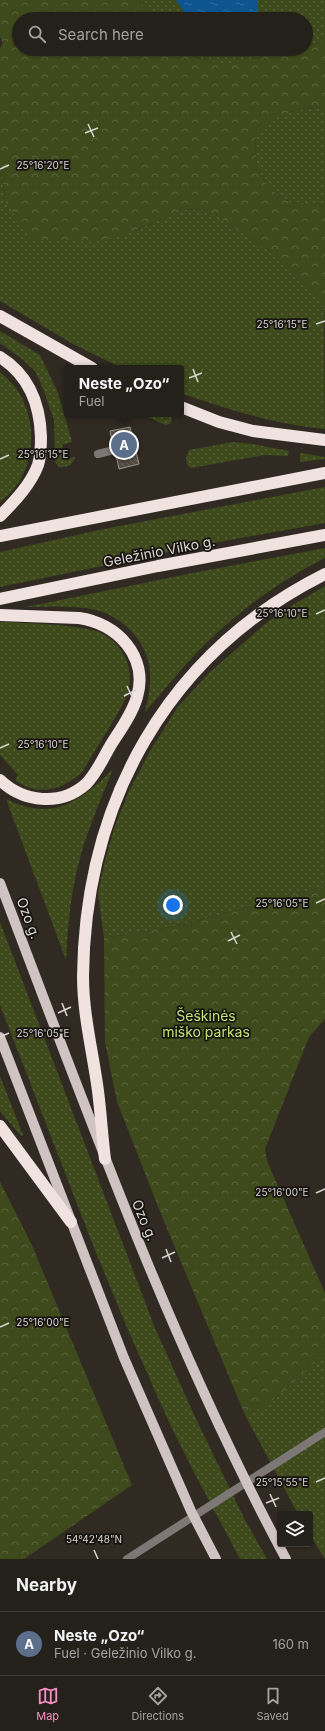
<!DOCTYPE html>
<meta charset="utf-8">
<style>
:root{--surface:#24201a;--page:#302d27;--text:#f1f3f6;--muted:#a3a3a2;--line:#413e39;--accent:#fb8fc6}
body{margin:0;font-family:Inter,sans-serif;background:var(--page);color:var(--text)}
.controls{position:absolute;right:12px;bottom:12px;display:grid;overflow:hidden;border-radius:4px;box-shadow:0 1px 3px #0004}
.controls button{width:36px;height:36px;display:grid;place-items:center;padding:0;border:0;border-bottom:1px solid var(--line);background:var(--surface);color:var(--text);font:20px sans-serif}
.you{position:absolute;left:173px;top:905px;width:14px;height:14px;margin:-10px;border:3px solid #fff;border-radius:50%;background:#1a73e8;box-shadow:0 0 0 6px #1a73e833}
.badge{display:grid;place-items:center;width:26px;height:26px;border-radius:50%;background:var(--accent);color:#fff;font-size:13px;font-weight:700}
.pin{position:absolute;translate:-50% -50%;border:2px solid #fff;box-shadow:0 1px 4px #0006}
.popup{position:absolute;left:64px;top:365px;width:120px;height:52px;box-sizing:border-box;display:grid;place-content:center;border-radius:4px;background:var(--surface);filter:drop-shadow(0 1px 3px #0005);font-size:13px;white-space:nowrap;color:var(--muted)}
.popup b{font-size:15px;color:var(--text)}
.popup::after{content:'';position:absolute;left:50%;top:100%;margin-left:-8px;border:8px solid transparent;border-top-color:var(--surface)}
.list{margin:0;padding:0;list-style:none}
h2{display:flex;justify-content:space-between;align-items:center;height:52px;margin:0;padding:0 16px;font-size:17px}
h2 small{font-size:13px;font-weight:400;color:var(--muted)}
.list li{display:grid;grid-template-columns:26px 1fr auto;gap:12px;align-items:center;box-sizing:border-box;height:64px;padding:0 16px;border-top:1px solid var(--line)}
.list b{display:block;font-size:15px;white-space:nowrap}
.list p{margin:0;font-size:13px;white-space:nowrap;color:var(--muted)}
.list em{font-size:13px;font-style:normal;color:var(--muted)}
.icon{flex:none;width:22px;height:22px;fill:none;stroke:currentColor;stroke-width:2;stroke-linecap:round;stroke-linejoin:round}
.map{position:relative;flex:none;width:325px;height:1559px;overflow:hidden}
.search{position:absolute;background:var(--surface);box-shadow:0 1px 3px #0004;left:12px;right:12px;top:12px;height:44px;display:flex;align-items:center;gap:10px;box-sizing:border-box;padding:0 14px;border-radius:22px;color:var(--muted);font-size:15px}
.sheet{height:116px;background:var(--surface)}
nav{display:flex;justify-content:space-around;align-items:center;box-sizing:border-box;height:56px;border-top:1px solid var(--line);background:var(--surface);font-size:11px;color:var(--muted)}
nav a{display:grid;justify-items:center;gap:2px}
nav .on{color:var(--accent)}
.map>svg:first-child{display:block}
.green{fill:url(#green-dots)}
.forest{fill:url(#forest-crowns)}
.water{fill:url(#water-ripples)}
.building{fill:url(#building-back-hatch);stroke:#9b948b}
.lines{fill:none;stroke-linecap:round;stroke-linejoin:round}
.lane{stroke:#7d7776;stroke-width:8}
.street{stroke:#7d7776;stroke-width:8}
.primary{stroke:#cfc4c1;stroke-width:10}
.highway{stroke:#f0e2de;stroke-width:12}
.ticks{fill:none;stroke:#d9d5d0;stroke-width:1.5}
.labels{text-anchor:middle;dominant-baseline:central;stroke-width:3.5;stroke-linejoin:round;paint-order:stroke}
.street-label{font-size:14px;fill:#d9d5d0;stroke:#161310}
.park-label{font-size:14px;fill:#c4e471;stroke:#161310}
.ticks-label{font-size:10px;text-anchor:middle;fill:#d9d5d0;stroke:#161310;stroke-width:3.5;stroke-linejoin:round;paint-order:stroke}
</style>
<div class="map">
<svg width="325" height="1559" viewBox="0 0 325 1559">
<defs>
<pattern id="green-dots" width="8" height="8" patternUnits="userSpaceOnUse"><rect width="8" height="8" fill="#3e4a1c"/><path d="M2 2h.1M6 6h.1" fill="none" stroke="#59633c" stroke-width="1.8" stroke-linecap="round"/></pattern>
<pattern id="forest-crowns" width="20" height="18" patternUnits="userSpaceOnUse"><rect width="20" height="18" fill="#3e4a1c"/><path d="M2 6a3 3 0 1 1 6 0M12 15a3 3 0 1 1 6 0" fill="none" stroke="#59633c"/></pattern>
<pattern id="water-ripples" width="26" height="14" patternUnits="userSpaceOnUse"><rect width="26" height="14" fill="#0e5590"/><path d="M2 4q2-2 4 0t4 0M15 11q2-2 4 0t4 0" fill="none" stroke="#306d9f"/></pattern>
<pattern id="building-back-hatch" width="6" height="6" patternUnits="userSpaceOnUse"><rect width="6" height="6" fill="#534c44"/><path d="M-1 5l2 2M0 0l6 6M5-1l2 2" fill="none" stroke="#6b655e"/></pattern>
</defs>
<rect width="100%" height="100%" fill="#302a22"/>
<path class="green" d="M136,0H176L189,19H156L141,3Z
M258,0H325V41L306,47V19H255L258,11Z
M183,49H296L270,53L234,64H219L187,54Z
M325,107V204L289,202L268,187L257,167L255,139L267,121L295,110Z
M0,167L6,202L128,233L184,210L200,209L216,215L274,254L314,291L324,310L325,429C277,425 231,410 186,395L181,393V368H122L73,344L0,301Z
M0,331L40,355L58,393L72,442L62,445L66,459L75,457C73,465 67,468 59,467L55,462L54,420L42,386L35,371L22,359L0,343Z
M0,372C9,380 18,388 23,400C39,434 32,479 0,502Z
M141,414H167L172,418L171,423L166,425Z
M233,442L253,444L289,451L288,456L265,455L191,468L187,465L186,458L189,450Z
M300,453L325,457V459L300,462Z
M325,487V523L219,542L0,587V552L104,529Z
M325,548V558C275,583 229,618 191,659C175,676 160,695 145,712C148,699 151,687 150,673C149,644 124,617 96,610C74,605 49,607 26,607L193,573Z
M325,586V886L182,925L104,938L98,893L105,861L115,826L129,791L150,751L177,708L209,673L265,624L288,608Z
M0,622H7C35,624 64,624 92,630C103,632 115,641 121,650C140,680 125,702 109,728C100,743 91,757 82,772C63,790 37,797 15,780L18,775L0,755Z
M113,769C100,801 86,833 78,866C70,897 68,928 66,960L6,799C53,822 80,802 113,769Z
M0,922L155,1328L196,1419L245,1520L267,1559H240L196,1476L168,1420L128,1330L93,1245L0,1005Z
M0,1076L23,1135L21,1136L0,1111Z
M325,1351V1559L310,1535V1514H298L245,1415C277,1403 301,1375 325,1351Z"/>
<path class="forest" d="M0,0H136L141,3L156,19H19V49H183C189,55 197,58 205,60C232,67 243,60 269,53C281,50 294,49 306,49V47L325,41V107L295,110L268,121L255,139L257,167L268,187L289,202L325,204V329L324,310L314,291L274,254L216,215L200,209L184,210L128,233L96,242L31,240L6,202L0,167V49L3,42L0,37Z
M325,886V1019L309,1037L265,1149L267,1161L325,1293V1351C301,1375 277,1403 245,1415L161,1214L117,1102L105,1042L104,938L182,925Z
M0,1182L31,1243L132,1485L24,1559H0Z"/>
<path class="water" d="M176,0H258V11L255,19H189Z"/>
<path class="building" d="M130,427L139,464L119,469L116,455L118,454L119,449L118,446L113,445L110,431Z"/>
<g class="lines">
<path class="lane" d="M98,454L114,450"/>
<path class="street" d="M127,1559L325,1432"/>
<path class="primary" d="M0,883C87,1111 170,1343 286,1559
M0,1037L124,1358L191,1511L216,1559"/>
<path class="highway" d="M0,316L92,368
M0,357C29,375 40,405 41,437C41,446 41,456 38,465C31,484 15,501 0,516
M181,407L219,422L253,431L325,440
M0,536L325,473
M0,599L158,566L325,535
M0,615L79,618C117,623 149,657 137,697C132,714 121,729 112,743C104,756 97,773 86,784C60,807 23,802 0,780
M0,1126L71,1222
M105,1159C102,1136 101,1114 98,1091C93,1053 83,1015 83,976C85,802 167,653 325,574"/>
</g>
<path class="ticks" d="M88,124L94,137M85,133L98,128M0,169L9,165M316,324L325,321M193,369L198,382M189,378L202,373M0,459L9,455M316,614L325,610M127,686L133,699M124,696L136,690M0,748L9,744M316,903L325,899M231,932L237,944M228,941L240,935M62,1003L67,1016M58,1013L71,1007M0,1037L9,1033M316,1193L325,1189M166,1249L171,1262M162,1258L175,1252M0,1327L9,1323M316,1482L325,1478M270,1494L276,1507M266,1503L279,1498M94,1550L98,1559"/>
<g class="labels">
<g class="street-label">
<text transform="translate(159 551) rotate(-11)">Geležinio Vilko g.</text>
<text transform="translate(29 918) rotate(69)">Ozo g.</text>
<text transform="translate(145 1220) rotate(67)">Ozo g.</text>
</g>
<g class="park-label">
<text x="206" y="1015">Šeškinės<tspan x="206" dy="16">miško parkas</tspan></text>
</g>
</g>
<g class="ticks-label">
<text x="43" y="169">25°16'20"E</text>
<text x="282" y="328">25°16'15"E</text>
<text x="43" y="458">25°16'15"E</text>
<text x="282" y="617">25°16'10"E</text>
<text x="43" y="748">25°16'10"E</text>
<text x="282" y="907">25°16'05"E</text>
<text x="43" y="1037">25°16'05"E</text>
<text x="282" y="1196">25°16'00"E</text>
<text x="43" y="1326">25°16'00"E</text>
<text x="282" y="1486">25°15'55"E</text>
<text x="94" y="1543">54°42'48"N</text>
</g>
</svg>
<div class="controls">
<button><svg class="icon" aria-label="layers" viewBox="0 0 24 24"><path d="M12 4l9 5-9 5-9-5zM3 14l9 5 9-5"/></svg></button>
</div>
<div class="you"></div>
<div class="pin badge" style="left:124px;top:445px;background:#5c6f8a">A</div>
<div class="popup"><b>Neste „Ozo“</b>Fuel</div>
<div class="search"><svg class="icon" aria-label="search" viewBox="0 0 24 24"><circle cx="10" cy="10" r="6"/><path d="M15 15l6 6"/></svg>Search here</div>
</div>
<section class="sheet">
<h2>Nearby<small></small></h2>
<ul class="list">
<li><span class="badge" style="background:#5c6f8a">A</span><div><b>Neste „Ozo“</b><p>Fuel · Geležinio Vilko g.</p></div><em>160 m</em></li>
</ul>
</section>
<nav>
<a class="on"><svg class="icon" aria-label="map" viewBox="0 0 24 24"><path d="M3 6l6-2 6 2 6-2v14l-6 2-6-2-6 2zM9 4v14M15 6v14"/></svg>Map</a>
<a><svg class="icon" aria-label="directions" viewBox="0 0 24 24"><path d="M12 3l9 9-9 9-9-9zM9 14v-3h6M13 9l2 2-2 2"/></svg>Directions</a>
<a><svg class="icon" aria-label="saved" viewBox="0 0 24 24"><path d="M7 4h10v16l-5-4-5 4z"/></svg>Saved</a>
</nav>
